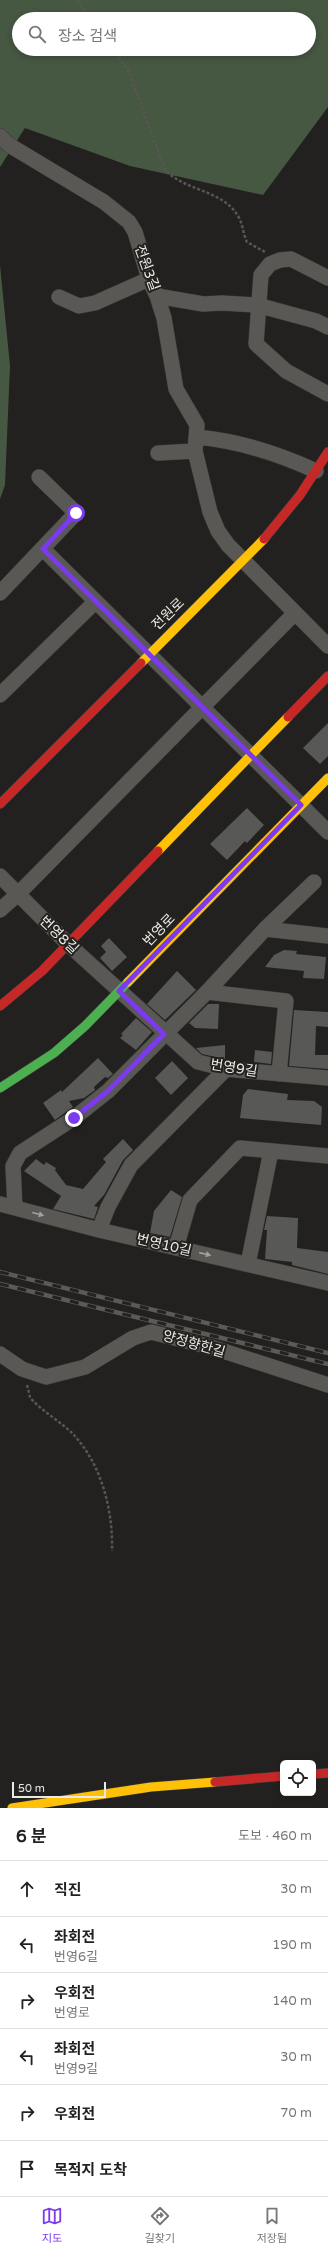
<!DOCTYPE html>
<html lang="ko">
<meta charset="utf-8">
<style>
:root{--surface:#fff;--page:#f6f6f6;--text:#222;--muted:#767676;--line:#e0e0e0;--accent:#7c3aed}
body{margin:0;font-family:"Varela Round","Noto Sans KR",sans-serif;background:var(--page);color:var(--text)}
.controls{position:absolute;right:12px;bottom:12px;display:grid;overflow:hidden;border-radius:6px;box-shadow:0 2px 6px #0003}
.controls button{width:36px;height:36px;display:grid;place-items:center;padding:0;border:0;border-bottom:1px solid var(--line);background:var(--surface);color:var(--text);font:20px sans-serif}
.scale{position:absolute;left:12px;bottom:10px;width:94px;box-sizing:border-box;padding-left:4px;border:2px solid #e9e9e6;border-top:0;font-size:11px;line-height:14px;white-space:nowrap;color:#e9e9e6;-webkit-text-stroke:3px #23221f;paint-order:stroke}
.stop{position:absolute;width:12px;height:12px;margin:-9px;border:3px solid #7c3aed;border-radius:50%;background:#fff}
.stop.end{background:#7c3aed;border-color:#fff;box-shadow:0 1px 4px #0008}
.list{margin:0;padding:0;list-style:none}
h2{display:flex;justify-content:space-between;align-items:center;height:52px;margin:0;padding:0 16px;font-size:17px}
h2 small{font-size:13px;font-weight:400;color:var(--muted)}
.list li{display:grid;grid-template-columns:26px 1fr auto;gap:12px;align-items:center;box-sizing:border-box;height:56px;padding:0 16px;border-top:1px solid var(--line)}
.list b{display:block;font-size:15px;white-space:nowrap}
.list p{margin:0;font-size:13px;white-space:nowrap;color:var(--muted)}
.list em{font-size:13px;font-style:normal;color:var(--muted)}
.icon{flex:none;width:22px;height:22px;fill:none;stroke:currentColor;stroke-width:2;stroke-linecap:round;stroke-linejoin:round}
.map{position:relative;flex:none;width:328px;height:1808px;overflow:hidden}
.search{position:absolute;background:var(--surface);box-shadow:0 2px 6px #0003;left:12px;right:12px;top:12px;height:44px;display:flex;align-items:center;gap:10px;box-sizing:border-box;padding:0 14px;border-radius:22px;color:var(--muted);font-size:15px}
.sheet{height:388px;background:var(--surface)}
nav{display:flex;justify-content:space-around;align-items:center;box-sizing:border-box;height:56px;border-top:1px solid var(--line);background:var(--surface);font-size:11px;color:var(--muted)}
nav a{display:grid;justify-items:center;gap:2px}
nav .on{color:var(--accent)}
.map>svg:first-child{display:block}
.forest{fill:#465742;fill-rule:evenodd}
.building{fill:#585857}
.lines{fill:none;stroke-linecap:round;stroke-linejoin:round}
.street-casing{stroke:#3e3d3c;stroke-width:16}
.fast-casing{stroke:#3e3d3c;stroke-width:10}
.slow-casing{stroke:#3e3d3c;stroke-width:10}
.jam-casing{stroke:#3e3d3c;stroke-width:10}
.path{stroke:#585653;stroke-width:2.5;stroke-dasharray:3 2;stroke-linecap:butt}
.street{stroke:#5a5854;stroke-width:15}
.fast{stroke:#4caf50;stroke-width:9}
.slow{stroke:#ffc107;stroke-width:9}
.jam{stroke:#c62828;stroke-width:9}
.rail-casing{stroke:#5b5a57;stroke-width:4.5}
.rail{stroke:#23221f;stroke-width:3;stroke-dasharray:9;stroke-linecap:butt}
.oneway{fill:#a2a09d}
.route{stroke:#7c3aed;stroke-width:5}
.labels{text-anchor:middle;dominant-baseline:central;stroke-width:4;stroke-linejoin:round;paint-order:stroke}
.street-label{font-size:14px;fill:#e9e9e6;stroke:#23221f}
</style>
<div class="map">
<svg width="328" height="1808" viewBox="0 0 328 1808">
<rect width="100%" height="100%" fill="#222120"/>
<path class="forest" d="M0,0H328V107L263,195L130,166L25,128L0,167ZM19,19H309V49H19Z
M0,265L10,366L5,485L0,499Z"/>
<path class="building" d="M328,723V756L320,764L303,748Z
M247,808L264,825L247,843L245,841L227,860L210,844Z
M109,938L127,957L112,971L100,958L106,952L101,946Z
M284,950L297,951L296,954L326,957L324,979L303,978L304,971L265,967L274,955Z
M177,971L196,990L165,1020L147,1004Z
M208,1004H219L218,1029L195,1028L189,1023Z
M294,1010L328,1012V1027L316,1026L315,1055H328V1069L289,1066Z
M136,1018L152,1032L136,1050L120,1038L123,1035L121,1034Z
M225,1045V1059L202,1054L196,1048Z
M255,1050L272,1052L271,1064L254,1062Z
M98,1058L113,1074L108,1078L105,1077L94,1087L95,1090L84,1098L69,1101L73,1107L55,1120L43,1103L61,1090L62,1092Z
M172,1061L188,1078L171,1095L155,1078Z
M248,1089L288,1094L287,1100L314,1101L322,1107L321,1125L240,1118L243,1095Z
M123,1139L133,1150L123,1160L104,1195L94,1206L98,1207L94,1219L53,1209L61,1196L24,1171L36,1159L44,1165L46,1162L56,1168L55,1170L66,1185L83,1189L106,1162L103,1159Z
M171,1190L182,1197L170,1237L150,1233L154,1211Z
M267,1216L298,1218L297,1248L328,1252V1274L292,1265V1262L265,1259L267,1230H264Z"/>
<g class="lines">
<defs>
<path id="street" d="M0,136L9,145L104,202L129,222L135,232L149,279L157,296L203,304L222,303L257,305L316,321L328,327
M328,278L291,259L280,260L270,264L261,275L256,344L286,371L328,394
M157,296L164,318L176,389L197,425L195,451L210,512L218,531L228,545L328,646
M59,297L79,306L95,303L149,279
M197,437C240,441 277,453 316,471
M158,453L195,451
M43,549L328,832
M0,593L76,513L39,477
M0,695L95,602
M0,876L68,944L198,1062L226,1069L328,1078
M0,910L18,894L295,613
M265,929L328,936
M207,992L286,1001L279,1074
M0,1204L99,1230L328,1283
M15,1208L13,1166L20,1153L74,1118L108,1091L207,992L265,929L314,882
M99,1230L108,1207L131,1165L226,1069
M176,1248L190,1200L240,1148L328,1156
M248,1264L271,1151
M0,1354L22,1369L46,1377L85,1367L133,1338L151,1332L214,1348L328,1385"/>
<path id="fast" d="M0,1088L54,1053L85,1026L128,982"/>
<path id="slow" d="M141,663L264,539
M158,851L288,717
M128,982L328,778
M12,1808L151,1787L215,1782"/>
<path id="jam" d="M264,539L300,495L328,452
M288,717L328,676
M0,804L141,663
M0,1006L42,971L158,851
M313,1774L328,1773
M215,1782L283,1776"/>
</defs>
<use href="#street" class="street-casing"/>
<use href="#fast" class="fast-casing"/>
<use href="#slow" class="slow-casing"/>
<use href="#jam" class="jam-casing"/>
<path class="path" d="M77,0L91,19
M113,49L129,72L165,170C185,191 223,190 238,216C243,224 243,234 247,242L265,252
M27,1385C28,1389 29,1393 30,1397C36,1407 64,1424 74,1435C102,1466 113,1510 112,1551"/>
<use href="#street" class="street"/>
<use href="#fast" class="fast"/>
<use href="#slow" class="slow"/>
<use href="#jam" class="jam"/>
<defs>
<path id="rail" d="M0,1272L328,1353
M0,1284L328,1364"/>
</defs>
<use href="#rail" class="rail-casing"/>
<use href="#rail" class="rail"/>
</g>
<defs><path id="oneway-solid" d="M-6-.8H1V-3.2L6.5 0L1 3.2V.8H-6Z"/></defs>
<g class="oneway">
<use href="#oneway-solid" transform="translate(38 1214) rotate(15)"/>
<use href="#oneway-solid" transform="translate(205 1254) rotate(13)"/>
</g>
<g class="lines">
<path class="route" d="M74,1118L108,1091L164,1034L119,991L301,805L43,549L76,513"/>
</g>
<g class="labels">
<g class="street-label">
<text transform="translate(147 268) rotate(70)">전원3길</text>
<text transform="translate(168 614) rotate(-44)">전원로</text>
<text transform="translate(159 930) rotate(-46)">번영로</text>
<text transform="translate(59 935) rotate(44)">번영8길</text>
<text transform="translate(234 1068) rotate(9)">번영9길</text>
<text transform="translate(164 1245) rotate(13)">번영10길</text>
<text transform="translate(194 1344) rotate(16)">양정향한길</text>
</g>
</g>
</svg>
<div class="controls">
<button><svg class="icon" aria-label="locate" viewBox="0 0 24 24"><circle cx="12" cy="12" r="6"/><path d="M12 2v4M12 18v4M2 12h4M18 12h4"/></svg></button>
</div>
<div class="scale">50 m</div>
<div class="stop" style="left:76px;top:513px"></div>
<div class="stop end" style="left:74px;top:1118px"></div>
<div class="search"><svg class="icon" aria-label="search" viewBox="0 0 24 24"><circle cx="10" cy="10" r="6"/><path d="M15 15l6 6"/></svg>장소 검색</div>
</div>
<section class="sheet">
<h2>6 분<small>도보 · 460 m</small></h2>
<ul class="list">
<li><svg class="icon" aria-label="ahead" viewBox="0 0 24 24"><path d="M12 20V5M6 11l6-6 6 6"/></svg><div><b>직진</b></div><em>30 m</em></li>
<li><svg class="icon" aria-label="left" viewBox="0 0 24 24"><path d="M17 20v-9H6M10 6l-5 5 5 5"/></svg><div><b>좌회전</b><p>번영6길</p></div><em>190 m</em></li>
<li><svg class="icon" aria-label="right" viewBox="0 0 24 24"><path d="M7 20v-9h11M14 6l5 5-5 5"/></svg><div><b>우회전</b><p>번영로</p></div><em>140 m</em></li>
<li><svg class="icon" aria-label="left" viewBox="0 0 24 24"><path d="M17 20v-9H6M10 6l-5 5 5 5"/></svg><div><b>좌회전</b><p>번영9길</p></div><em>30 m</em></li>
<li><svg class="icon" aria-label="right" viewBox="0 0 24 24"><path d="M7 20v-9h11M14 6l5 5-5 5"/></svg><div><b>우회전</b></div><em>70 m</em></li>
<li><svg class="icon" aria-label="arrive" viewBox="0 0 24 24"><path d="M6 21V4h12l-3 4 3 4H6"/></svg><div><b>목적지 도착</b></div></li>
</ul>
</section>
<nav>
<a class="on"><svg class="icon" aria-label="map" viewBox="0 0 24 24"><path d="M3 6l6-2 6 2 6-2v14l-6 2-6-2-6 2zM9 4v14M15 6v14"/></svg>지도</a>
<a><svg class="icon" aria-label="directions" viewBox="0 0 24 24"><path d="M12 3l9 9-9 9-9-9zM9 14v-3h6M13 9l2 2-2 2"/></svg>길찾기</a>
<a><svg class="icon" aria-label="saved" viewBox="0 0 24 24"><path d="M7 4h10v16l-5-4-5 4z"/></svg>저장됨</a>
</nav>
